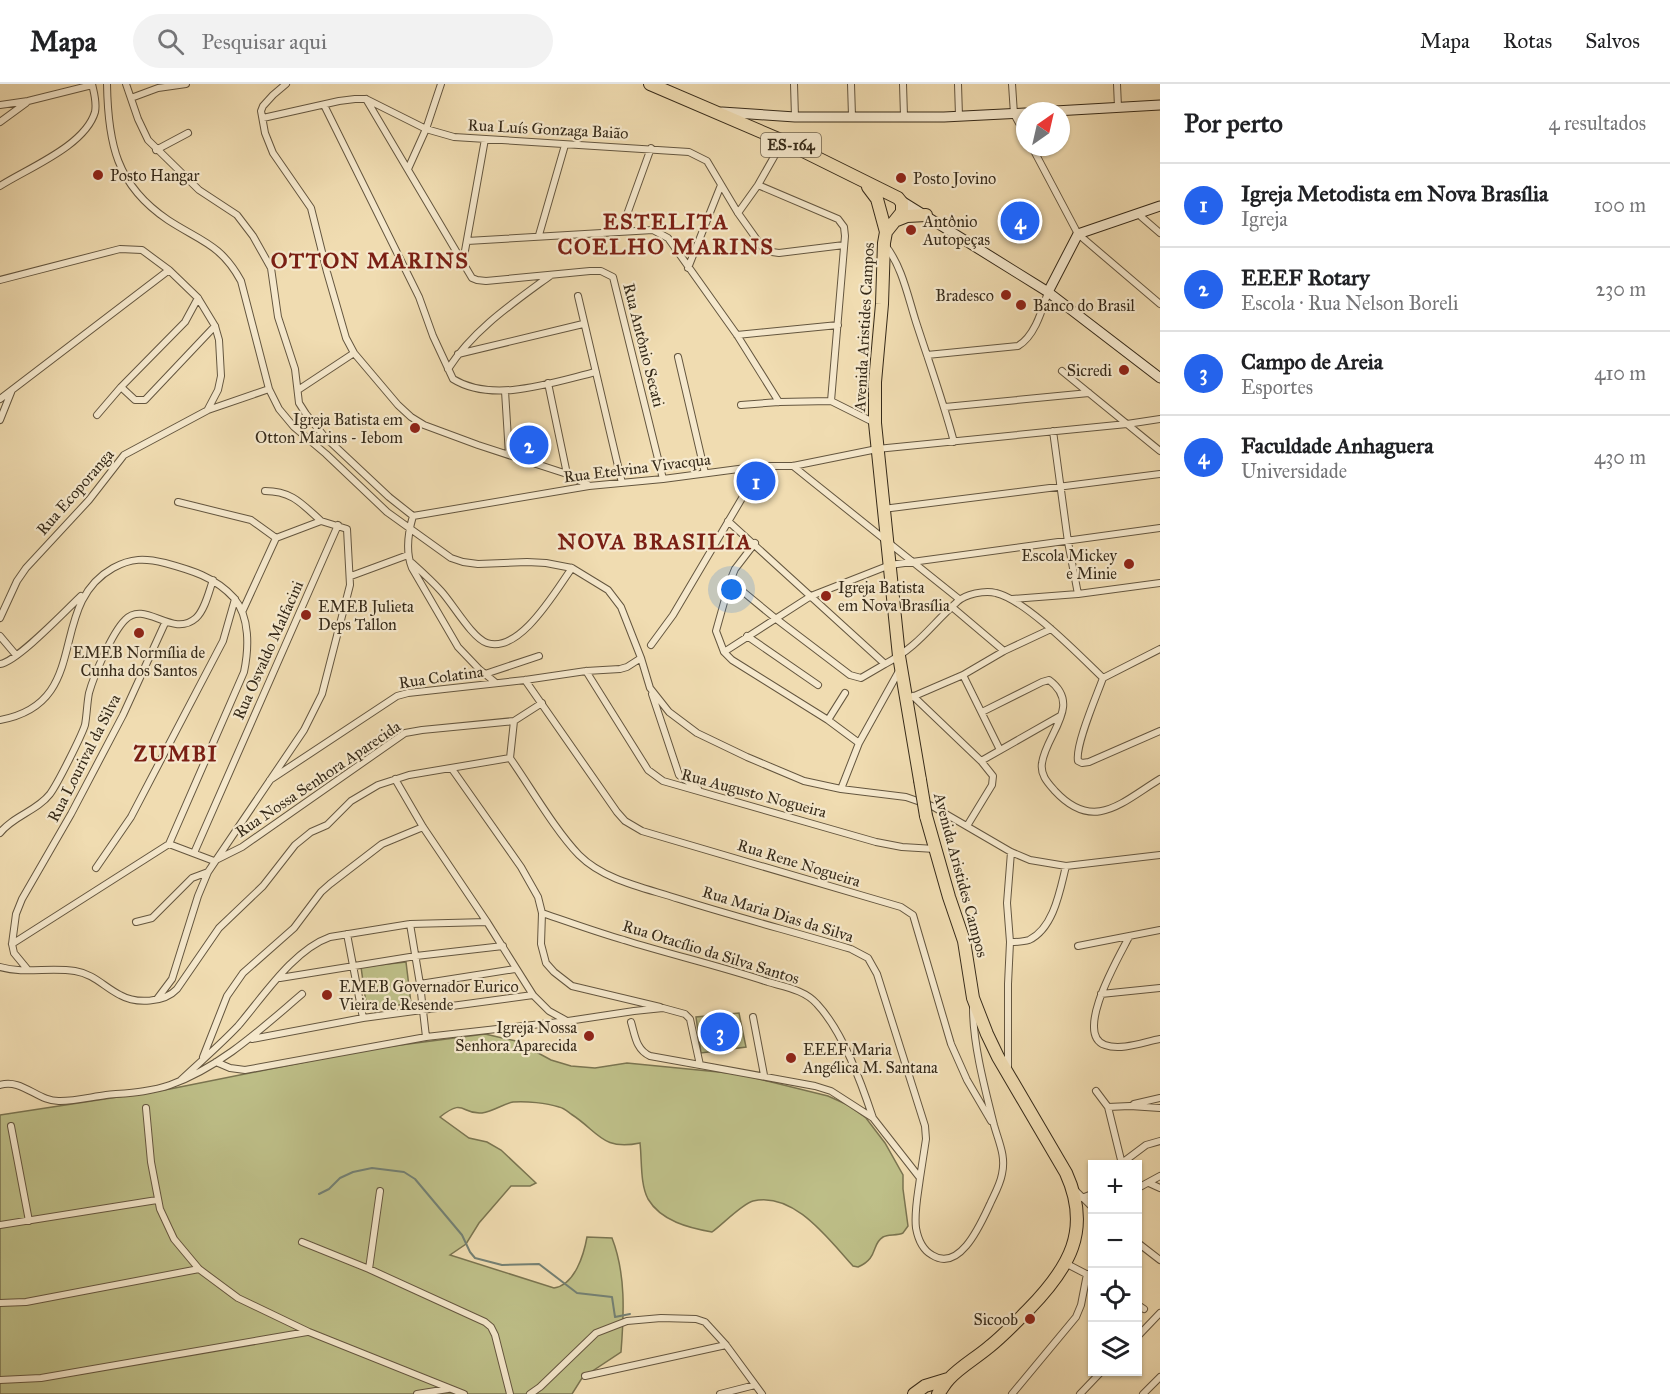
<!DOCTYPE html>
<html lang="pt">
<meta charset="utf-8">
<style>
:root{--surface:#fff;--page:#f2f2f2;--text:#202124;--muted:#757577;--line:#e0e0e0;--accent:#2563eb}
body{margin:0;font-family:"IM FELL Great Primer",serif;background:var(--page);color:var(--text)}
.controls{position:absolute;right:18px;bottom:18px;display:grid;overflow:hidden;border-radius:0px;box-shadow:0 2px 4px #0004}
.controls button{width:54px;height:54px;display:grid;place-items:center;padding:0;border:0;border-bottom:2px solid var(--line);background:var(--surface);color:var(--text);font:30px sans-serif}
.compass{position:absolute;left:1016px;top:18px;width:54px;height:54px;border-radius:50%;background:var(--surface);box-shadow:0 2px 4px #0004;rotate:34deg}
.you{position:absolute;left:732px;top:506px;width:21px;height:21px;margin:-15px;border:4px solid #fff;border-radius:50%;background:#1a73e8;box-shadow:0 0 0 9px #1a73e833}
.badge{display:grid;place-items:center;width:39px;height:39px;border-radius:50%;background:var(--accent);color:#fff;font-size:20px;font-weight:700}
.pin{position:absolute;translate:-50% -50%;border:3px solid #fff;box-shadow:0 2px 6px #0006}
.list{margin:0;padding:0;list-style:none}
h2{display:flex;justify-content:space-between;align-items:center;height:78px;margin:0;padding:0 24px;font-size:26px}
h2 small{font-size:20px;font-weight:400;color:var(--muted)}
.list li{display:grid;grid-template-columns:39px 1fr auto;gap:18px;align-items:center;box-sizing:border-box;height:84px;padding:0 24px;border-top:2px solid var(--line)}
.list b{display:block;font-size:22px;white-space:nowrap}
.list p{margin:0;font-size:20px;white-space:nowrap;color:var(--muted)}
.list em{font-size:20px;font-style:normal;color:var(--muted)}
.icon{flex:none;width:33px;height:33px;fill:none;stroke:currentColor;stroke-width:2;stroke-linecap:round;stroke-linejoin:round}
.map{position:relative;flex:none;width:1160px;height:1310px;overflow:hidden}
header{display:flex;align-items:center;gap:36px;box-sizing:border-box;height:84px;padding:0 30px;background:var(--surface);border-bottom:2px solid var(--line)}
header strong{font-size:28px}
nav{display:flex;gap:33px;margin-inline-start:auto;font-size:21px}
.search{width:420px;height:54px;background:var(--page);display:flex;align-items:center;gap:15px;box-sizing:border-box;padding:0 21px;border-radius:33px;color:var(--muted);font-size:22px}
main{display:flex}
aside{flex:1;background:var(--surface)}
.map>svg:first-child{display:block}
.green{fill:#bebf88;stroke:#7a7450;stroke-width:1.5}
.lines{fill:none;stroke-linecap:round;stroke-linejoin:round}
.stream{stroke:#738074;stroke-width:2}
.street-casing{stroke:#64563f;stroke-width:8}
.secondary-casing{stroke:#362a19;stroke-width:11}
.highway-casing{stroke:#362a19;stroke-width:14}
.street{stroke:#f5e8cc;stroke-width:6}
.secondary{stroke:#f5e8cc;stroke-width:9}
.highway{stroke:#f0dcb1;stroke-width:12}
.highway-bridge-casing{stroke:#362a19;stroke-width:14;stroke-linecap:butt}
.highway-bridge{stroke:#f0dcb1;stroke-width:12}
.poi-dot{fill:#8f2418;stroke:#f5e8cc;stroke-width:2}
.labels{text-anchor:middle;dominant-baseline:central;stroke-width:4.5;stroke-linejoin:round;paint-order:stroke}
.shield{fill:#f5e8cc;stroke:#6f634f;stroke-width:1.5}
.shield-label{font-size:15px;font-weight:bold;fill:#362a19}
.street-label{font-size:16px;fill:#362a19;stroke:#f5e8cc}
.poi-label{font-size:16px;fill:#362a19;stroke:#f5e8cc;text-anchor:start}
.district-label{font-size:22px;font-weight:bold;letter-spacing:1.5px;fill:#7a1f14;stroke:#f5e8cc}
</style>
<header>
<strong>Mapa</strong>
<div class="search"><svg class="icon" aria-label="search" viewBox="0 0 24 24"><circle cx="10" cy="10" r="6"/><path d="M15 15l6 6"/></svg>Pesquisar aqui</div>
<nav><a>Mapa</a><a>Rotas</a><a>Salvos</a></nav>
</header>
<main>
<div class="map">
<svg width="1160" height="1310" viewBox="0 0 1160 1310">
<rect width="100%" height="100%" fill="#f0dcb1"/>
<filter id="stains"><feTurbulence type="fractalNoise" baseFrequency=".00333" numOctaves="4"/><feColorMatrix values="0 0 0 0 .2 0 0 0 0 .09 0 0 0 0 .02 0 0 0 .5 -.17"/></filter>
<radialGradient id="worn" r=".72"><stop offset=".6" stop-color="#630" stop-opacity="0"/><stop offset="1" stop-color="#630" stop-opacity=".3"/></radialGradient>
<path class="green" d="M406,878L411,919L367,926L361,883Z
M739,929L746,963L701,969L696,933Z
M485,950L516,957L551,976L571,982L595,984L627,979L739,990L828,1012L848,1021L866,1034L885,1059L903,1091V1105L908,1142L903,1149C897,1152 888,1150 883,1153C871,1160 879,1174 858,1183L853,1182C829,1156 794,1107 753,1117C742,1120 723,1140 712,1148C689,1144 661,1137 648,1115C640,1100 642,1076 640,1059C602,1067 599,1048 571,1030C567,1027 564,1024 559,1023C546,1019 527,1017 513,1018C503,1020 494,1027 482,1029C461,1031 465,1013 440,1033L469,1054L487,1058L501,1066L536,1099L530,1102H511L479,1139L466,1160L450,1171L554,1204C575,1201 584,1170 587,1153L612,1154C626,1190 624,1230 621,1268L582,1294L572,1310H0V1031L170,1005L370,965Z"/>
<g class="lines">
<path class="stream" d="M319,1110L329,1105L340,1094L353,1088L372,1084L404,1088L415,1095L462,1151L470,1168L475,1174L502,1181L539,1180L577,1209L612,1213L615,1233L630,1230"/>
<defs>
<path id="street" d="M107,0C108,59 116,101 168,136C200,157 221,160 241,197L269,305L279,325L294,343L326,370L387,428L451,474L463,478L478,480L527,478L546,479L572,484L608,506L621,523L641,574L650,604L669,628L697,649L747,673L804,697L841,705L906,713L932,722L1011,768L1030,776L1066,782L1160,771
M126,0L138,35L148,56L199,106L237,131L253,152L271,184L278,233L295,285L299,319L306,330L324,352L389,413L413,432
M286,0L273,11L263,22L261,27L265,49L273,69L311,124L327,188L346,254L354,269L398,321L411,333L424,341L478,361L567,390L588,401
M794,0L795,33
M851,0L852,32
M903,0L904,32
M958,0L959,32
M1012,0L1014,30L1025,50
M1117,0L1118,23
M131,14L158,4L186,0
M366,15L472,194L477,196L486,197L590,187H601L613,193L663,395
M0,21L28,17L92,1
M324,21L419,213L433,252L453,295C493,320 554,298 596,288
M263,34L339,17L355,15H366L426,45L454,53L689,68L707,77L738,129L765,167L779,169L844,161
M0,38L26,19
M1032,63L1078,150L1160,220
M156,66L188,49
M408,85L426,45L441,0
M758,101L838,135L844,143L845,152L831,317
M0,102C28,84 85,62 95,28C97,18 94,9 92,0
M738,129L758,101L783,57
M1138,130L1160,149
M621,147L651,64
M539,151L565,61
M467,157L653,146L668,154L737,251L779,318
M885,161C902,182 908,213 916,238C929,278 943,317 954,358
M463,178L485,55
M688,184L721,101
M0,196L120,165L142,166L169,186L198,214L215,242L219,256L221,292L218,306L208,325
M578,212L622,399
M737,251L838,241
M458,270L583,240
M927,271L1018,262C1035,252 1042,226 1048,208
M678,273L705,389
M448,285C474,245 513,219 551,191
M1062,287L1160,367
M548,299L567,390
M121,303L135,316H145L215,242
M298,306L354,269
M505,307L509,371
M0,315L169,186
M741,321L779,318L831,317L875,339
M945,323L1089,309
M97,331L121,303L185,238L198,214
M0,336L12,306
M1053,347L1068,458L1078,510
M793,382L959,515
M265,407C292,407 302,420 321,437
M178,418L251,436L276,454
M883,425L1160,390
M728,437L885,580C919,562 930,542 957,518C965,510 985,506 996,509C1026,516 1080,572 1103,594
M755,459L735,485L730,497L716,547L724,568L732,576L828,636L859,659
M412,479C422,488 432,497 441,507C453,520 472,554 487,559C520,570 556,506 572,484
M351,492L408,471
M730,497L775,534L850,591L861,594L885,580
M1012,515L1078,510L1160,499
M952,523L1004,567
M0,534L17,497L26,484L89,416L124,371L208,326L269,305
M0,552L16,571
M747,552L818,601
M651,561L673,531L761,382
M724,568L811,512L890,481L1160,444
M0,580C17,578 66,526 81,512
M586,587L648,686L663,697L876,758L902,763L935,765
M485,590L539,572
M963,591L1000,666
M1103,594C1097,611 1075,661 1078,677L1082,679L1089,678L1160,647
M1103,594L1160,565
M525,596L617,728L625,737L642,747L901,823L913,831L951,960L967,996L991,1037
M496,599L479,585L458,563L412,484C405,467 408,449 413,432L589,402L663,395L761,382H793L877,365L1127,340L1160,335
M652,610L679,691L698,705
M913,612L981,677L993,692L992,701L967,742
M912,613L963,591L1004,567L1051,545
M982,628L1042,598L1049,596C1083,621 1046,650 1042,679C1040,691 1048,699 1055,707C1094,749 1122,718 1160,695
M0,636C94,619 45,522 113,484C131,474 145,474 165,479C191,486 215,493 234,514C250,533 249,564 244,588L169,760
M828,636L845,609
M510,674C531,704 555,746 579,771C605,797 646,804 679,815C736,833 794,848 851,865L868,874L877,890L925,1042L926,1055L920,1094
M510,674L514,637
M981,677L1060,632
M452,685L521,783L538,813L542,829L541,860L546,879L554,888L572,902L660,923
M395,695L423,743L487,838L533,911L549,927L567,937
M270,696L397,612L408,609L525,596L586,587L620,585L627,583L641,574
M841,705L859,659L899,587
M0,749C13,732 37,727 50,710C58,699 81,653 85,641C87,630 87,619 89,609C94,591 112,549 125,536C145,515 172,555 196,534C205,526 209,507 213,496
M169,760L214,777
M194,769L338,441
M216,776L242,763L405,649L422,646L514,637L542,619
M96,784L131,733L223,557L235,515
M542,829C569,838 596,848 624,856C672,871 720,882 768,898C785,903 805,906 817,920C843,948 861,998 873,1034
M136,838L152,834L192,794L208,788L304,646L322,610L350,501L347,445L321,437L276,454L243,526
M410,840L420,900L426,953
M347,850L363,934
M1129,853C1120,871 1073,950 1105,961C1121,967 1144,958 1160,955
M1010,858C1016,858 1023,858 1029,856C1054,844 1060,806 1066,782
M12,860L169,760
M1078,862L1160,846
M0,883C24,890 50,883 75,887C94,890 104,903 120,911C136,920 164,919 177,905L219,844L263,802L295,761L311,748L327,741L351,717L378,701L409,691L510,674
M28,886L14,869L12,860L16,830L22,815L71,730L123,631L165,539
M280,894L416,872L503,862
M420,900L515,885
M1101,910L1160,904
M157,915L172,895L198,812L208,788
M753,933L764,991
M631,938C635,951 636,966 650,972L700,981
M252,955L363,934L533,911
M203,973L227,912L243,889L294,844L321,808L330,800L382,760L423,743
M216,978L230,984L245,986L426,953L568,937L634,927L663,924L685,930L690,935L700,981L815,1002L831,1007L873,1034L920,1094C918,1110 914,1128 916,1144C918,1155 923,1166 932,1171C960,1189 981,1139 990,1120C994,1111 1000,1101 1002,1090C1006,1072 999,1059 994,1041C985,1005 973,961 973,924
M1008,984V900L1010,858L1007,819L1011,768
M181,996C200,978 220,961 238,942C263,913 293,866 330,853L410,840L487,838
M0,1001C22,994 38,1018 60,1017C76,1017 91,1013 106,1011C127,1009 150,1008 170,1001C221,983 262,944 302,910
M1096,1007L1108,1023L1122,1080
M1134,1020L1160,1014
M1108,1023L1130,1022L1160,1024
M146,1024L151,1078L160,1125L174,1155L199,1185L238,1214L309,1248L464,1310
M11,1042L29,1137
M1122,1079L1146,1061L1160,1057
M1149,1099L1160,1104
M1138,1104L1160,1092
M1076,1107L1092,1123
M1082,1114L1092,1110
M0,1141L157,1116
M302,1158L369,1185L485,1238L491,1243L495,1251L510,1310
M1138,1159L1160,1176
M1067,1180L1092,1193
M369,1185L380,1107
M0,1219L26,1218L199,1185
M1138,1221L1144,1225
M1138,1252L1160,1229
M585,1292L726,1261
M0,1296L41,1294L307,1248
M417,1310L448,1305
M530,1310L540,1303L596,1249L627,1237L661,1234L696,1235L705,1238L726,1261L762,1310
M720,1310L755,1301
M1012,1310L1076,1233L1081,1221L1087,1190
M1080,1310L1101,1288
M1143,1310L1160,1293"/>
<path id="secondary" d="M1055,27L1160,21
M722,28L795,33H944L1025,29
M900,116L1048,208L1160,294
M1048,208L1078,150L1160,122"/>
<path id="highway" d="M650,0L783,57L898,114L902,119V128L886,148L884,159L882,220L875,298V339L899,572L920,696
M868,103L877,115L886,148
M897,136L907,132L926,131
M926,732L949,813L964,857L973,914L987,950L998,973L1066,1089C1092,1146 1069,1184 1029,1225C1016,1238 1003,1252 989,1263C976,1274 960,1283 949,1295C945,1299 942,1305 938,1310
M914,1310L925,1302L948,1295"/>
</defs>
<use href="#street" class="street-casing"/>
<use href="#secondary" class="secondary-casing"/>
<use href="#highway" class="highway-casing"/>
<use href="#street" class="street"/>
<use href="#secondary" class="secondary"/>
<use href="#highway" class="highway"/>
<defs>
<path id="highway-bridge" d="M920,696L926,732"/>
</defs>
<use href="#highway-bridge" class="highway-bridge-casing"/>
<use href="#highway-bridge" class="highway-bridge"/>
</g>
<g class="poi-dot">
<circle cx="98" cy="91" r="6"/>
<circle cx="901" cy="94" r="6"/>
<circle cx="911" cy="146" r="6"/>
<circle cx="1006" cy="211" r="6"/>
<circle cx="1021" cy="221" r="6"/>
<circle cx="1124" cy="286" r="6"/>
<circle cx="415" cy="344" r="6"/>
<circle cx="1129" cy="480" r="6"/>
<circle cx="826" cy="512" r="6"/>
<circle cx="306" cy="531" r="6"/>
<circle cx="139" cy="549" r="6"/>
<circle cx="327" cy="911" r="6"/>
<circle cx="589" cy="952" r="6"/>
<circle cx="791" cy="974" r="6"/>
<circle cx="1030" cy="1235" r="6"/>
</g>
<g class="labels">
<rect class="shield" x="761" y="49" width="60" height="24" rx="4.5"/>
<g class="shield-label">
<text x="791" y="61">ES-164</text>
</g>
<g class="street-label">
<text transform="translate(548 45) rotate(3)">Rua Luís Gonzaga Baião</text>
<text transform="translate(864 243) rotate(-87)">Avenida Aristides Campos</text>
<text transform="translate(644 261) rotate(76)">Rua Antônio Secati</text>
<text transform="translate(637 384) rotate(-7)">Rua Etelvina Vivacqua</text>
<text transform="translate(75 408) rotate(-49)">Rua Ecoporanga</text>
<text transform="translate(268 566) rotate(-66)">Rua Osvaldo Malfacini</text>
<text transform="translate(441 593) rotate(-8)">Rua Colatina</text>
<text transform="translate(84 674) rotate(-63)">Rua Lourival da Silva</text>
<text transform="translate(318 695) rotate(-34)">Rua Nossa Senhora Aparecida</text>
<text transform="translate(754 709) rotate(15)">Rua Augusto Nogueira</text>
<text transform="translate(799 779) rotate(17)">Rua Rene Nogueira</text>
<text transform="translate(961 791) rotate(75)">Avenida Aristides Campos</text>
<text transform="translate(778 830) rotate(17)">Rua Maria Dias da Silva</text>
<text transform="translate(711 868) rotate(17)">Rua Otacílio da Silva Santos</text>
</g>
<g class="poi-label">
<text x="110" y="91">Posto Hangar</text>
<text x="913" y="94">Posto Jovino</text>
<text x="923" y="137">Antônio<tspan x="923" dy="18">Autopeças</tspan></text>
<text x="994" y="211" text-anchor="end">Bradesco</text>
<text x="1033" y="221">Banco do Brasil</text>
<text x="1112" y="286" text-anchor="end">Sicredi</text>
<text x="403" y="335" text-anchor="end">Igreja Batista em<tspan x="403" dy="18">Otton Marins - Iebom</tspan></text>
<text x="1117" y="471" text-anchor="end">Escola Mickey<tspan x="1117" dy="18">e Minie</tspan></text>
<text x="838" y="503">Igreja Batista<tspan x="838" dy="18">em Nova Brasília</tspan></text>
<text x="318" y="522">EMEB Julieta<tspan x="318" dy="18">Deps Tallon</tspan></text>
<text x="139" y="568" text-anchor="middle">EMEB Normília de<tspan x="139" dy="18">Cunha dos Santos</tspan></text>
<text x="339" y="902">EMEB Governador Eurico<tspan x="339" dy="18">Vieira de Resende</tspan></text>
<text x="577" y="943" text-anchor="end">Igreja Nossa<tspan x="577" dy="18">Senhora Aparecida</tspan></text>
<text x="803" y="965">EEEF Maria<tspan x="803" dy="18">Angélica M. Santana</tspan></text>
<text x="1018" y="1235" text-anchor="end">Sicoob</text>
</g>
<g class="district-label">
<text x="666" y="137">ESTELITA<tspan x="666" dy="25">COELHO MARINS</tspan></text>
<text x="370" y="176">OTTON MARINS</text>
<text x="655" y="457">NOVA BRASILIA</text>
<text x="176" y="669">ZUMBI</text>
</g>
</g>
<rect width="100%" height="100%" filter="url(#stains)"/>
<rect width="100%" height="100%" fill="url(#worn)"/>
</svg>
<div class="controls">
<button>+</button>
<button>−</button>
<button><svg class="icon" aria-label="locate" viewBox="0 0 24 24"><circle cx="12" cy="12" r="6"/><path d="M12 2v4M12 18v4M2 12h4M18 12h4"/></svg></button>
<button><svg class="icon" aria-label="layers" viewBox="0 0 24 24"><path d="M12 4l9 5-9 5-9-5zM3 14l9 5 9-5"/></svg></button>
</div>
<svg class="compass" viewBox="-18 -18 36 36"><path d="M0-13l5 13h-10z" fill="#e53935"/><path d="M0 13l5-13h-10z" fill="#757577"/></svg>
<div class="you"></div>
<div class="pin badge" style="left:756px;top:397px">1</div>
<div class="pin badge" style="left:529px;top:361px">2</div>
<div class="pin badge" style="left:720px;top:948px">3</div>
<div class="pin badge" style="left:1020px;top:137px">4</div>
</div>
<aside>
<h2>Por perto<small>4 resultados</small></h2>
<ul class="list">
<li><span class="badge">1</span><div><b>Igreja Metodista em Nova Brasília</b><p>Igreja</p></div><em>100 m</em></li>
<li><span class="badge">2</span><div><b>EEEF Rotary</b><p>Escola · Rua Nelson Boreli</p></div><em>230 m</em></li>
<li><span class="badge">3</span><div><b>Campo de Areia</b><p>Esportes</p></div><em>410 m</em></li>
<li><span class="badge">4</span><div><b>Faculdade Anhaguera</b><p>Universidade</p></div><em>430 m</em></li>
</ul>
</aside>
</main>
